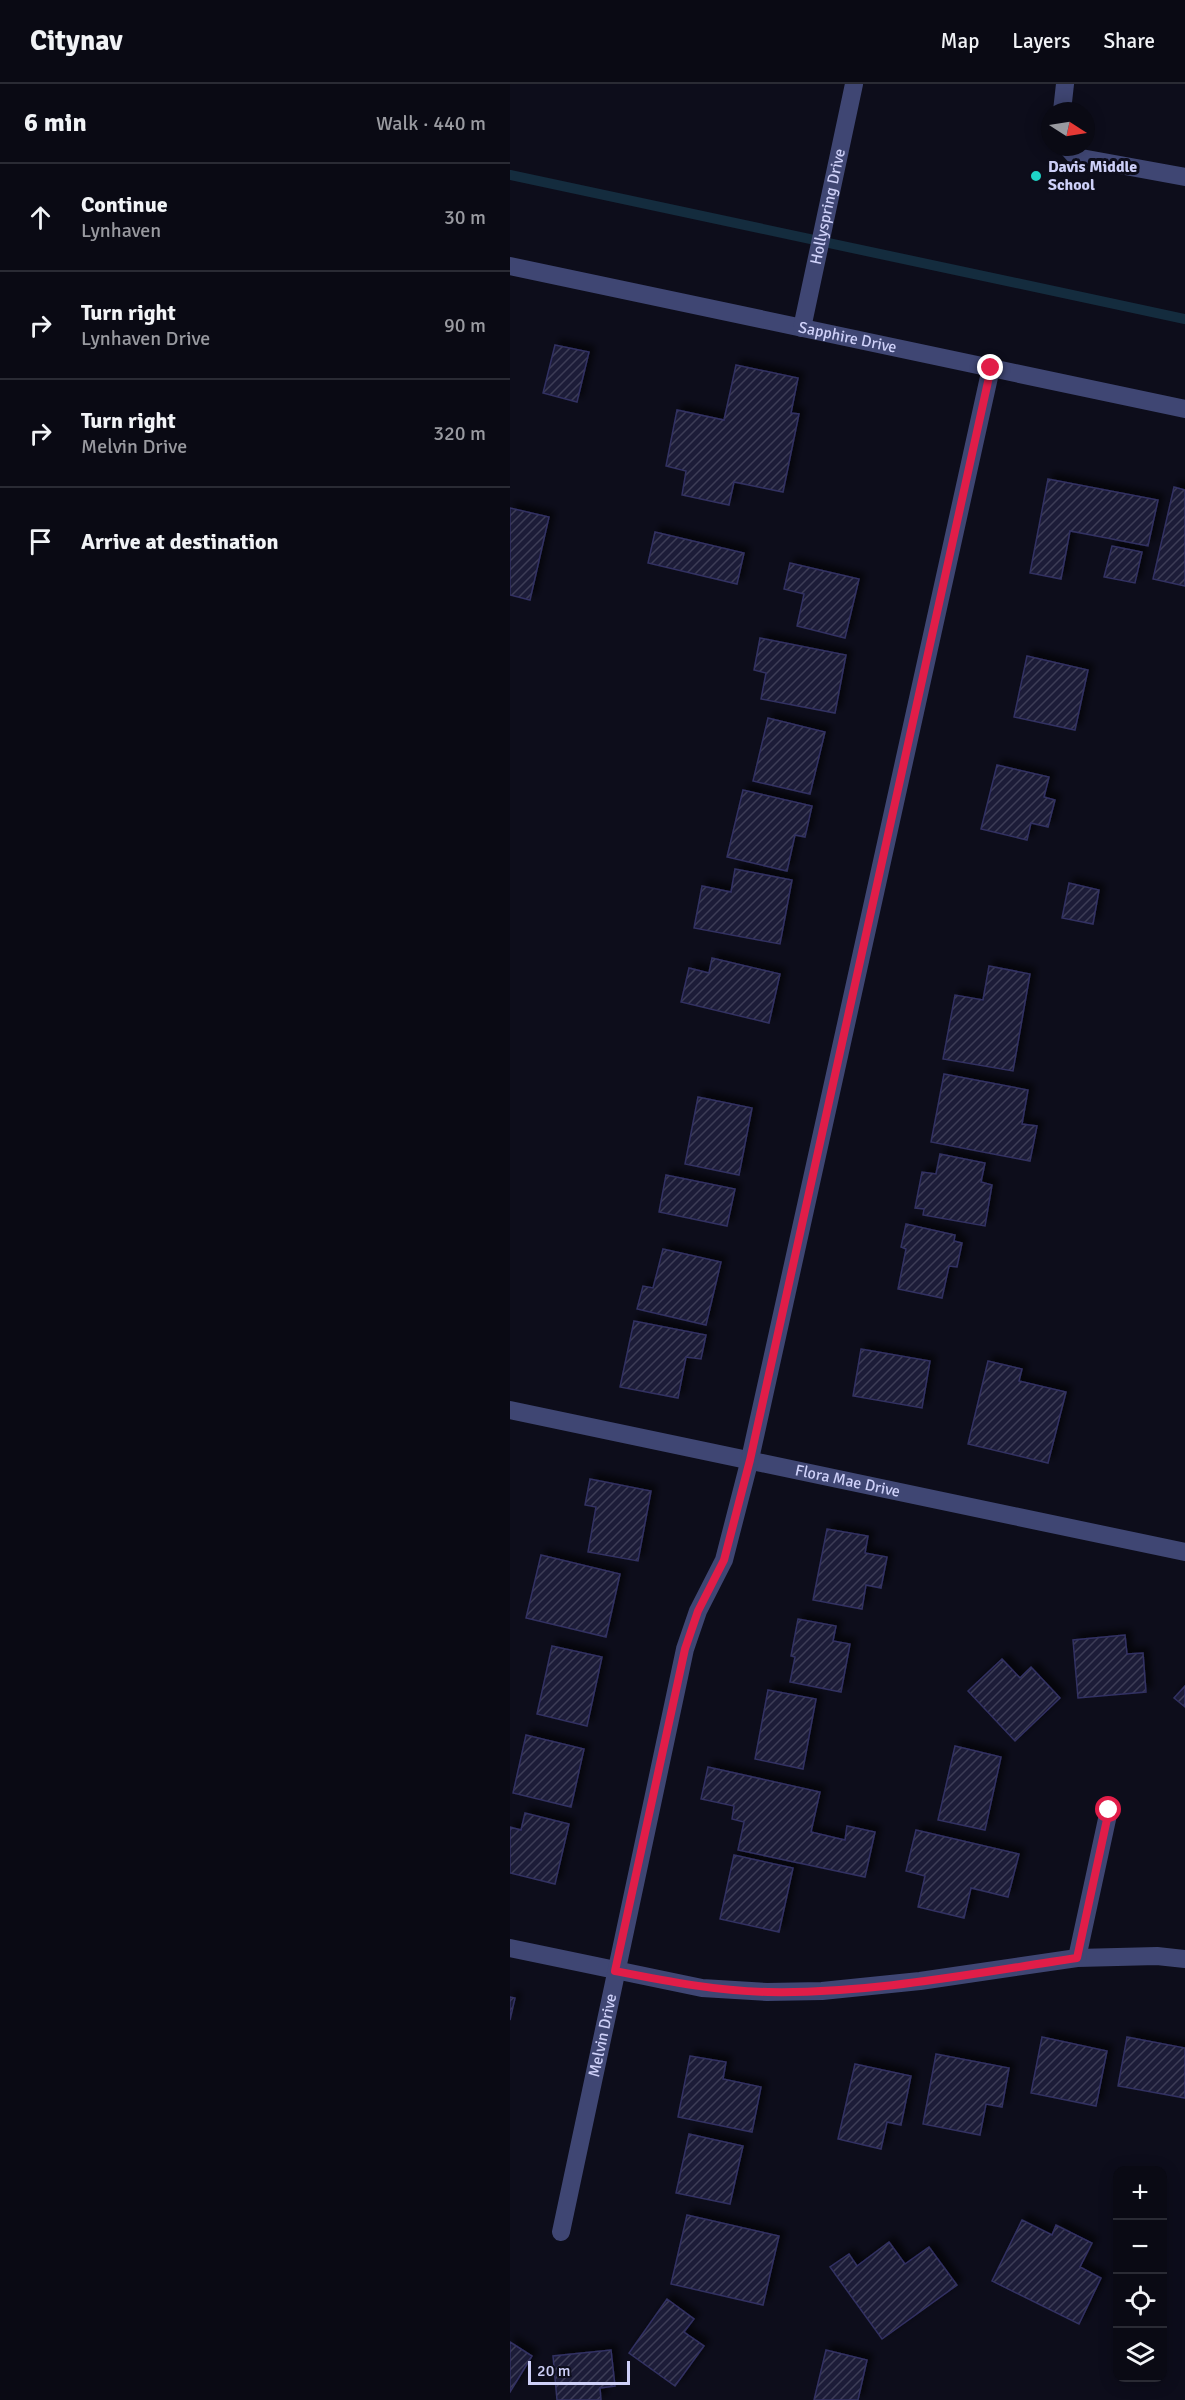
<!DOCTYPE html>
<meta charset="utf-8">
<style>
:root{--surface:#0a0a14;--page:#13131d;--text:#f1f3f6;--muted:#999aa0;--line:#2a2b34}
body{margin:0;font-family:Signika,sans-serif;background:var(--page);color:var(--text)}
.controls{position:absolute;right:18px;bottom:18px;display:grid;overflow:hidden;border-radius:12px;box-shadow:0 3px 15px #0003}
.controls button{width:54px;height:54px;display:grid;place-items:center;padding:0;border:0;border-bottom:2px solid var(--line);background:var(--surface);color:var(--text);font:30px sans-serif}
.compass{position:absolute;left:531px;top:18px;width:54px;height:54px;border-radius:50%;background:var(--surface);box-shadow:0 3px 15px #0003;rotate:102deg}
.scale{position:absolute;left:18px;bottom:15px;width:102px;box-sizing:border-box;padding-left:6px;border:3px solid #ced0f8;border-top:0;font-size:16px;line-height:21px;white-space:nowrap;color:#ced0f8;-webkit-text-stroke:4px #0d0d1b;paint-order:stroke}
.stop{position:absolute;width:18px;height:18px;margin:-14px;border:4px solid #e11d48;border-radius:50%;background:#fff}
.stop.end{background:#e11d48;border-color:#fff;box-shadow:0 2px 6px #0008}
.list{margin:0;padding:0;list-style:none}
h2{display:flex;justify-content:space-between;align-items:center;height:78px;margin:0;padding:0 24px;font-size:26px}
h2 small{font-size:20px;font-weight:400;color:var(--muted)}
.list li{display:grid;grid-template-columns:39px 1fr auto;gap:18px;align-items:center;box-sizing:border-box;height:108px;padding:0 24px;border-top:2px solid var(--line)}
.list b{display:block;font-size:22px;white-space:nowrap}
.list p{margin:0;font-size:20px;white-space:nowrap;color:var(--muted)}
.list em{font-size:20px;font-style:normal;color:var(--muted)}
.icon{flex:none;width:33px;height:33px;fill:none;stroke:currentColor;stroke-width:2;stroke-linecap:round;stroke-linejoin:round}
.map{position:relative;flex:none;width:675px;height:2316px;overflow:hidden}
header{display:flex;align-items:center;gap:36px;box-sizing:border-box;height:84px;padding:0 30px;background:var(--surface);border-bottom:2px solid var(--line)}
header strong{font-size:28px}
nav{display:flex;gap:33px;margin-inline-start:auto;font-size:21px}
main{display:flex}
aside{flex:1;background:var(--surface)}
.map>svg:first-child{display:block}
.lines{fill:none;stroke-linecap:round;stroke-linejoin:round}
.stream{stroke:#142c3e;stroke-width:10}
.building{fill:url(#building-hatch);stroke:#323162;stroke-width:1.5;filter:url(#shadow)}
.minor{stroke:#3f4673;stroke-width:18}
.route{stroke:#e11d48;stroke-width:8}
.poi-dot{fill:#1ed4c7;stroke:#0d0d1b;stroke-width:2}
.labels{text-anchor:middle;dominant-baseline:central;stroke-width:6;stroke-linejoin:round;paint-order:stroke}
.poi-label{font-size:16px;font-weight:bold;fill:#ced0f8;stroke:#0d0d1b;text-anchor:start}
.street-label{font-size:16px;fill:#ced0f8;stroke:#0d0d1b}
</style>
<header>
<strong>Citynav</strong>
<nav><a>Map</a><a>Layers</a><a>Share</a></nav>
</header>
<main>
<aside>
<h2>6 min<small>Walk · 440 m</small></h2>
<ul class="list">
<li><svg class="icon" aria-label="ahead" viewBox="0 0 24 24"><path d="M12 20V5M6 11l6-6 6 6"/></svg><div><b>Continue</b><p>Lynhaven</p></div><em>30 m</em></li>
<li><svg class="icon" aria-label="right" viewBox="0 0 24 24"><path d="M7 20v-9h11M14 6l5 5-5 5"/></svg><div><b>Turn right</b><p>Lynhaven Drive</p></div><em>90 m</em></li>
<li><svg class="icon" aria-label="right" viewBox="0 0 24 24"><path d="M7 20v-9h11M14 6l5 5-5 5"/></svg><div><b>Turn right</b><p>Melvin Drive</p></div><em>320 m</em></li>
<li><svg class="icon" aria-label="arrive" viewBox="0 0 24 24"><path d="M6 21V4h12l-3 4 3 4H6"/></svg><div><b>Arrive at destination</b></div></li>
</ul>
</aside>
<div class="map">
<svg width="675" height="2316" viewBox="0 0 675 2316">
<defs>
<pattern id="building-hatch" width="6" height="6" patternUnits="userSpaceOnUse" patternTransform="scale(1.5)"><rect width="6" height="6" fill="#1d1c39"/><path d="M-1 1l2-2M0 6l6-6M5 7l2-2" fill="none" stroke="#3d3c56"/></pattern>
<filter id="shadow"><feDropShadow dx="5.5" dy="-5.5" stdDeviation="3" flood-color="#0009"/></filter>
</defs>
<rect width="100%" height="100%" fill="#0d0d1b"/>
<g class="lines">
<path class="stream" d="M0,91L675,235"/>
</g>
<path class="building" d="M45,261L79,268L67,318L33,309Z
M226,281L288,294L281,329L289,330L273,408L224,398L219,421L172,411L176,387L156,382L167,326L214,336Z
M538,395L648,416L638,462L560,447L551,495L520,489Z
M664,403L675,406V502L643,495Z
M0,424L39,433L20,516L0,511Z
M145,448L234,469L227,500L138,479Z
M602,462L632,468L625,499L594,493Z
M280,479L349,495L335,554L287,542L294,510L274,505Z
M250,554L336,571L325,629L251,615L256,589L244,586Z
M517,572L578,586L565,646L504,633Z
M258,634L315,648L300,710L243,697Z
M487,681L539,693L534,713L545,716L538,743L521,739L517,756L471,745Z
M233,706L302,722L295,753L285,751L277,787L217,773Z
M225,785L282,796L270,860L184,844L192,802L221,808Z
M559,799L589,806L583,840L552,834Z
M202,874L270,890L259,939L171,918L179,884L199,889Z
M479,882L520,890L503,987L433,975L445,911L473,916Z
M434,990L518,1006L512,1040L527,1042L520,1077L421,1058Z
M188,1013L242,1024L229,1091L175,1080Z
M430,1070L475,1079L471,1098L482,1101L475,1142L413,1131L414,1125L405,1124L412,1088L426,1090Z
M156,1091L225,1105L217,1142L149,1128Z
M396,1140L445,1151L444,1157L452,1159L447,1183L439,1182L432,1214L388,1205L396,1165L391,1163Z
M153,1165L211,1178L196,1241L127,1225L133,1202L143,1204Z
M124,1237L196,1251L191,1275L176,1273L168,1314L110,1303Z
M351,1265L420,1277L412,1324L343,1312Z
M478,1277L512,1285L509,1297L556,1308L538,1379L458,1360Z
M80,1395L141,1407L128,1477L78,1468L86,1423L75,1421Z
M317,1445L358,1452L355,1469L377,1473L371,1504L356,1501L352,1525L303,1516Z
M31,1471L110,1490L96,1553L16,1534Z
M288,1535L326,1542L323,1557L340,1560L331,1608L280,1598L285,1573L281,1572Z
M615,1551L617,1570L633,1569L636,1608L568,1614L563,1556Z
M42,1562L92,1573L77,1642L27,1630Z
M492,1575L510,1594L521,1583L550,1614L505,1657L458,1607Z
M675,1602V1623L664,1614Z
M258,1606L306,1615L293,1685L245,1675Z
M16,1651L74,1665L61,1723L3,1709Z
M445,1662L491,1673L475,1746L428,1736Z
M198,1683L310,1708L301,1748L335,1756L337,1742L365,1748L355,1793L228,1766L234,1738L222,1735L224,1722L191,1715Z
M15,1729L59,1740L45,1800L0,1789V1743L11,1746Z
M406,1746L509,1770L498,1813L461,1804L454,1834L408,1823L415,1792L396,1787Z
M224,1771L283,1784L269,1848L210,1835Z
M0,1913L5,1914L0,1936Z
M532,1953L597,1967L586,2022L521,2009Z
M617,1953L675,1964V2014L608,2002Z
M426,1970L499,1984L492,2023L476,2020L470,2051L413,2040Z
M180,1972L216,1978L213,1995L251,2003L242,2048L168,2033Z
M345,1980L401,1992L391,2041L377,2038L371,2065L328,2055Z
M179,2050L233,2062L220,2120L166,2109Z
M177,2131L269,2152L253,2221L161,2200Z
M512,2136L542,2151L546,2141L582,2159L570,2183L591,2194L569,2240L482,2197Z
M379,2158L395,2180L419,2163L447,2201L372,2255L320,2183L339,2170L347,2182Z
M157,2215L184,2235L174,2248L194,2262L165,2302L119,2269Z
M0,2258L22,2272L0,2308Z
M101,2266L105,2302L90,2304L91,2316H47L43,2272Z
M316,2266L357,2276L348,2316H304Z"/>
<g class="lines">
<g class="minor">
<path d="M552,27L555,0"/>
<path d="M557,63L566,73L675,93"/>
<path id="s1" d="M0,182L675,325"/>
<path id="s2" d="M292,244L344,0"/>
<path id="s3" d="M0,1326L675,1468"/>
<path d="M0,1864L192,1904L257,1908L312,1907L410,1897L567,1874L647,1872L675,1875"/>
<path d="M567,1874L599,1726"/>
<path id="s4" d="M51,2148L175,1565L188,1527L214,1476L240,1375L481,284"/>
</g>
</g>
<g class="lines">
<path class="route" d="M481,284L240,1376L214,1476L188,1527L175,1565L105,1887C156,1897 206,1907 258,1908C362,1910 465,1889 567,1874L599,1726"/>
</g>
<circle class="poi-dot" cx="526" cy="92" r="6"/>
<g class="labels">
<g class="poi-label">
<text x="538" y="83">Davis Middle<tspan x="538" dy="18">School</tspan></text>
</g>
<g class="street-label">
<text stroke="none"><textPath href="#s2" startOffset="124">Hollyspring Drive</textPath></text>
<text stroke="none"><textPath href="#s1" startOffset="345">Sapphire Drive</textPath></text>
<text stroke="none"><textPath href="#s3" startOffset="345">Flora Mae Drive</textPath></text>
<text stroke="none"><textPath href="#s4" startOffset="201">Melvin Drive</textPath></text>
</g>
</g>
</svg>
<div class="controls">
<button>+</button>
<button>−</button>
<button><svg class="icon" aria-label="locate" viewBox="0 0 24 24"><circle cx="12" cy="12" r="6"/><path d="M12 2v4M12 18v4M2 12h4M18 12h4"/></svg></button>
<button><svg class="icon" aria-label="layers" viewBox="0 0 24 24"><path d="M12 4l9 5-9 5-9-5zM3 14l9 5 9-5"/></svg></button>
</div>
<svg class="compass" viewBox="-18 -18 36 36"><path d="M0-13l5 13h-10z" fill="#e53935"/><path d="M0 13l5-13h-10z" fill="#999aa0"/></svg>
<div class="scale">20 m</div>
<div class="stop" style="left:599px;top:1726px"></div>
<div class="stop end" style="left:481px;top:284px"></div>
</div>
</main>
